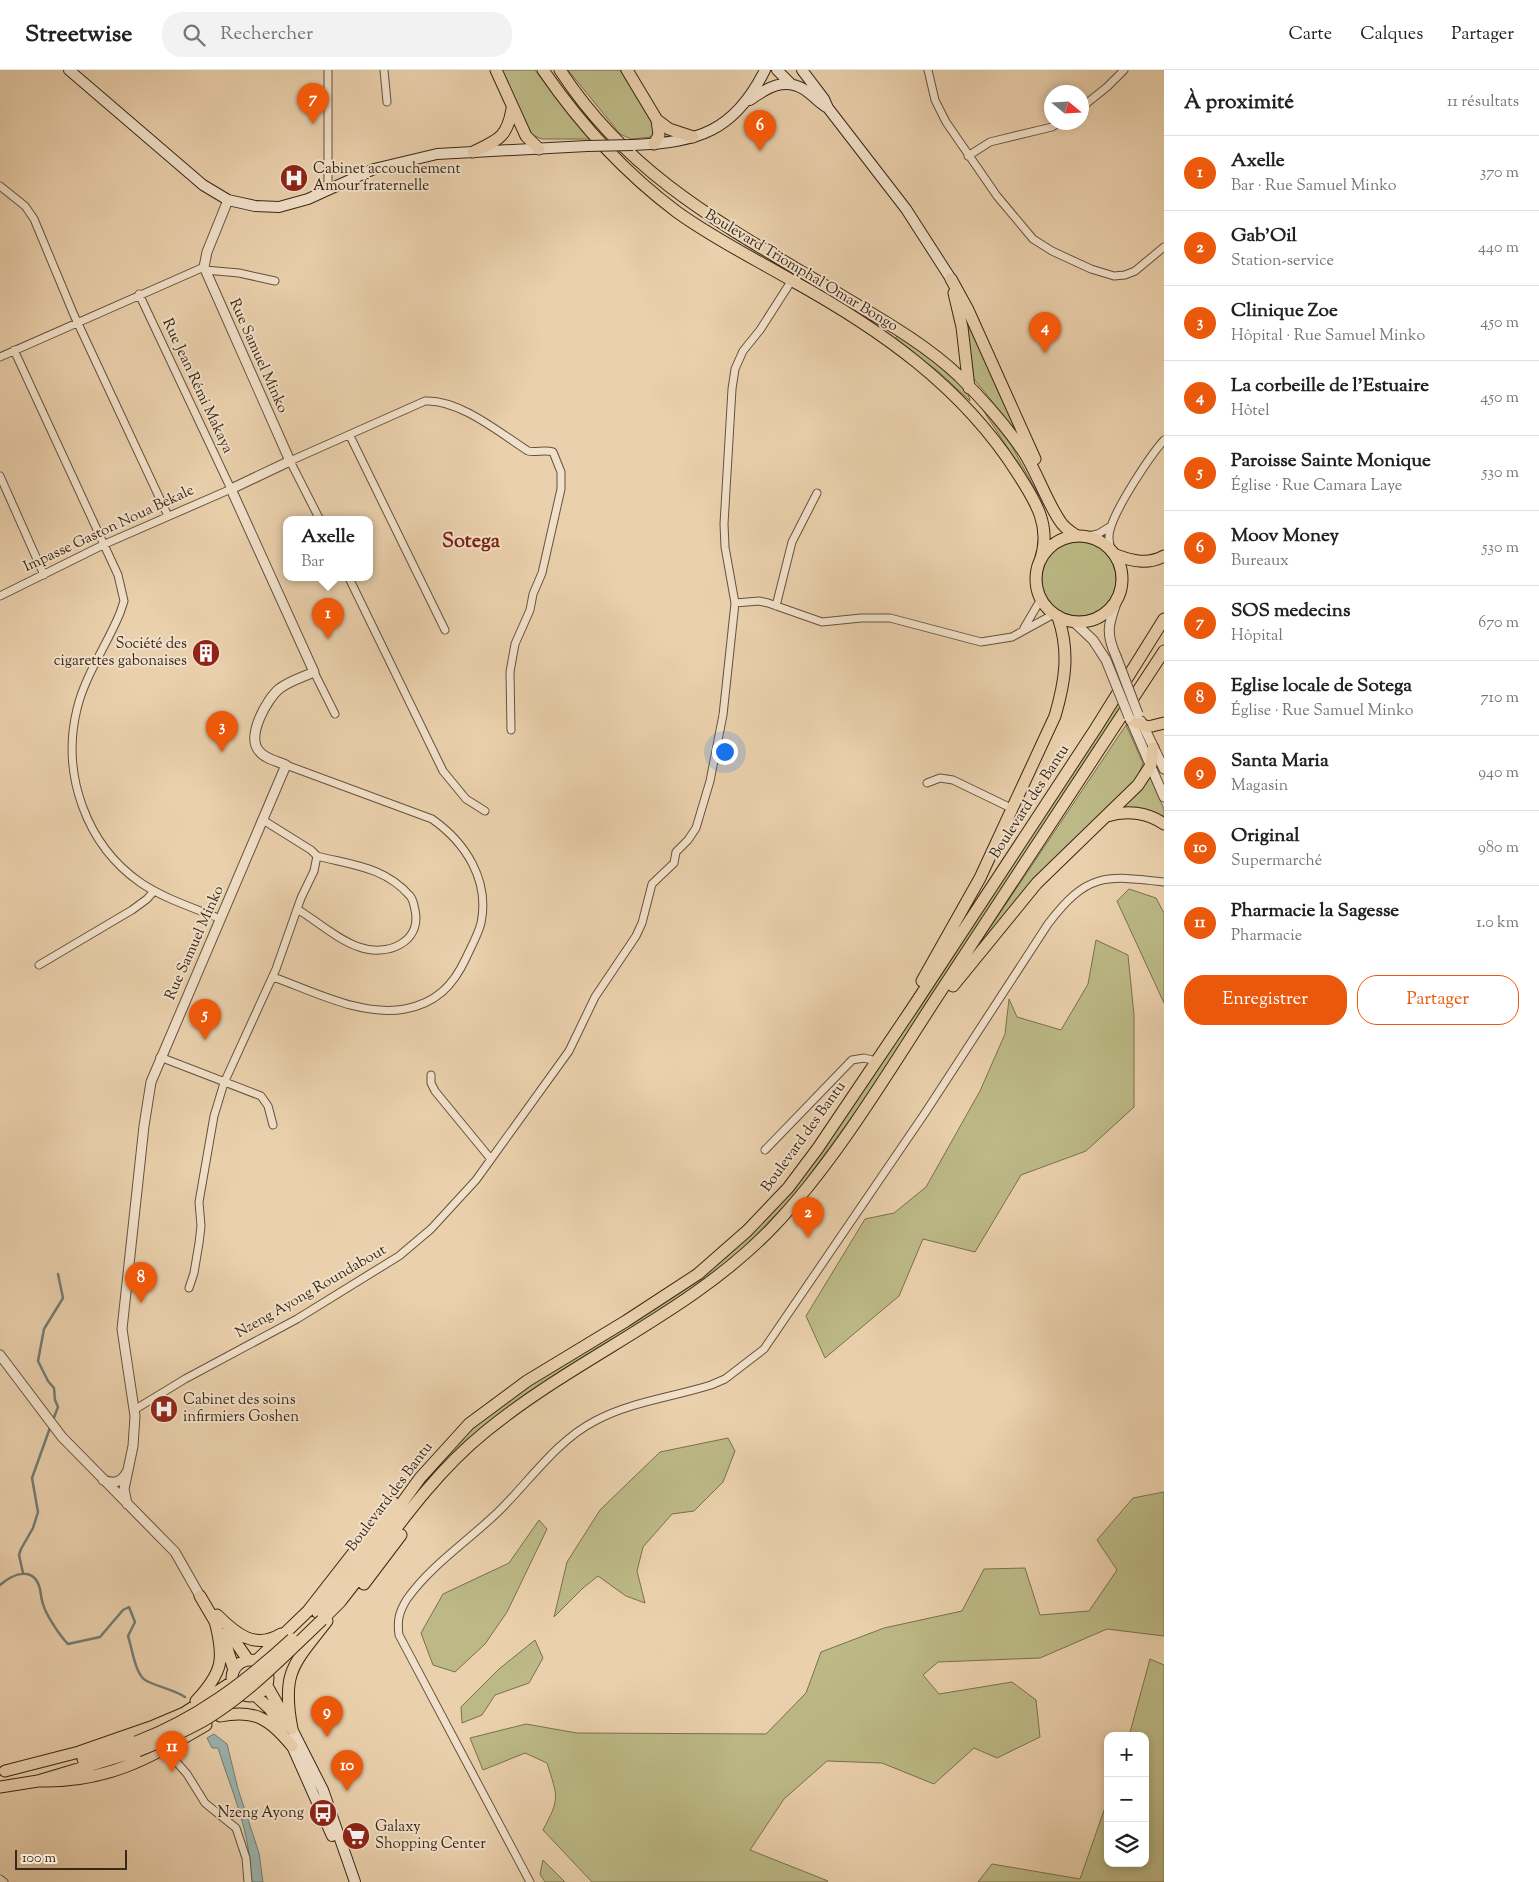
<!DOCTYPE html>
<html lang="fr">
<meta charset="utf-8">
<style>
:root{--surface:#fff;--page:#f2f2f2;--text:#222;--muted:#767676;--line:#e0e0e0;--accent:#ea580c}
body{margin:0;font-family:"Sorts Mill Goudy",serif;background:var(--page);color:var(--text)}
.controls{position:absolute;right:15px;bottom:15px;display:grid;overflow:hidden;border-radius:10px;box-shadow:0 2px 8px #0003}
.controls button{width:45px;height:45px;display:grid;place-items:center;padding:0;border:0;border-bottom:1px solid var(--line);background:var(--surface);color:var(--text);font:25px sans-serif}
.compass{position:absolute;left:1044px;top:15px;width:45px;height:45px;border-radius:50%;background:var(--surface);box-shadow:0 2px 8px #0003;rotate:108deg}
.scale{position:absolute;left:15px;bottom:12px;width:112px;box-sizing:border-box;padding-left:5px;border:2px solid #392717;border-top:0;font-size:14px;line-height:18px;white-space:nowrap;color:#392717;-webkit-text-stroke:4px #f1e0c9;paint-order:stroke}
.you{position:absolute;left:724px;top:681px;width:18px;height:18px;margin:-12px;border:4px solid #fff;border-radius:50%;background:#1a73e8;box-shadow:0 0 0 8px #1a73e833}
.badge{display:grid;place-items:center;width:32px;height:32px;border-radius:50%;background:var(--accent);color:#fff;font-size:16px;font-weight:700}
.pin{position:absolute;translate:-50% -41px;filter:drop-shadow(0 1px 2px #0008)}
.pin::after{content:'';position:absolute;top:26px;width:18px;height:15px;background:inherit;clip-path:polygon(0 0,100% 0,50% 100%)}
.popup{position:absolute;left:283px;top:446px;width:90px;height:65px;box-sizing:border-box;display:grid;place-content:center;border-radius:10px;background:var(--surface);filter:drop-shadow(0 1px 4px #0005);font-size:16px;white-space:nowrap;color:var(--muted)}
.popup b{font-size:19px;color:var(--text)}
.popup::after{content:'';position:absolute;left:50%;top:100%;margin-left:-10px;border:10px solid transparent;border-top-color:var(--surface)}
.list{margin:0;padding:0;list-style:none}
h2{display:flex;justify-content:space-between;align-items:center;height:65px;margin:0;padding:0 20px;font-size:21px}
h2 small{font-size:16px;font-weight:400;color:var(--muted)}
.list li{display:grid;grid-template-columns:32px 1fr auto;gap:15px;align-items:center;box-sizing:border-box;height:75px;padding:0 20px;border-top:1px solid var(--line)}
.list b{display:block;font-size:19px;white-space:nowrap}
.list p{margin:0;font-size:16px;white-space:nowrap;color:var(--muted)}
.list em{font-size:16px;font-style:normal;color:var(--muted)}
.actions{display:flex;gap:10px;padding:15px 20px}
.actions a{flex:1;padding:11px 0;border:1px solid var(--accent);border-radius:20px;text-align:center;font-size:18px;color:var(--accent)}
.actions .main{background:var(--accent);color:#fff}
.icon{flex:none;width:28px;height:28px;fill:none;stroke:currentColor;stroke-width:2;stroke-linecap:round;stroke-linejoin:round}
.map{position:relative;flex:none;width:1164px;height:1812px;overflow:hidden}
header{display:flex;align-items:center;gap:30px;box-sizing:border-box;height:70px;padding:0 25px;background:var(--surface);border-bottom:1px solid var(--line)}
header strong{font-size:24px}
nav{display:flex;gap:28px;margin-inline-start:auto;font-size:18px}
.search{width:350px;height:45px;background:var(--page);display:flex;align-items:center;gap:12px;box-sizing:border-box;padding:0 18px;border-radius:20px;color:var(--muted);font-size:19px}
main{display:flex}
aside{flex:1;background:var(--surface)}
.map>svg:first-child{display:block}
.green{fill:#bcb986;stroke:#7a704e}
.water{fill:#9ab5b1;stroke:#737c73}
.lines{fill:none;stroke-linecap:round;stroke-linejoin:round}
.stream{stroke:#737c73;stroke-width:2.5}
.minor-casing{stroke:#65513c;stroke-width:9}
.tertiary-casing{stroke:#65513c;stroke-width:11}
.secondary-casing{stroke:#392717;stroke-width:12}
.primary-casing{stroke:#392717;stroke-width:13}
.trunk-casing{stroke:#392717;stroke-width:13}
.minor{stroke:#f1e0c9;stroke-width:7}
.tertiary{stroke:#f1e0c9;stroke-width:9}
.secondary{stroke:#f1e0c9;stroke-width:10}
.primary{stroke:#ead0ac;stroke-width:11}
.trunk{stroke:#ead0ac;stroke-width:11}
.tertiary-bridge-casing{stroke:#65513c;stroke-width:11;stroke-linecap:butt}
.secondary-bridge-casing{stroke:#392717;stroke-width:12;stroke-linecap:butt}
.trunk-bridge-casing{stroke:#392717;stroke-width:13;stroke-linecap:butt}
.tertiary-bridge{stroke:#f1e0c9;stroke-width:9}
.secondary-bridge{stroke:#f1e0c9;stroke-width:10}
.trunk-bridge{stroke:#ead0ac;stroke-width:11}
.labels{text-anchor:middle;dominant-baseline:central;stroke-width:4;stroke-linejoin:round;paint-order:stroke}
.poi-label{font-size:15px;fill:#392717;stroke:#f1e0c9;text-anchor:start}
.street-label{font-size:15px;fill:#392717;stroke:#f1e0c9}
.district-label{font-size:20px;font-weight:bold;fill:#7a1f14;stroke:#f1e0c9}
</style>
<header>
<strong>Streetwise</strong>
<div class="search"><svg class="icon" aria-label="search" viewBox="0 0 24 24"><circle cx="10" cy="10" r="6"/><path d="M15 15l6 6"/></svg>Rechercher</div>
<nav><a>Carte</a><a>Calques</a><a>Partager</a></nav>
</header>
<main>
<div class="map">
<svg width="1164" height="1812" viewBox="0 0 1164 1812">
<rect width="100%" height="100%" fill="#ead0ac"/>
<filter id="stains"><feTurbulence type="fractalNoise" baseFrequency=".004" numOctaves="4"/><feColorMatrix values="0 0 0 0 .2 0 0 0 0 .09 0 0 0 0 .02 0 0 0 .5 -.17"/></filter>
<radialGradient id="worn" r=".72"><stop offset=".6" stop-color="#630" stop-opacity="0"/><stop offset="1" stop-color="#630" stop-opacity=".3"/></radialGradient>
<path class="green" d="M501,0H535L589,69H542L530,64Z
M568,0H620L652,53L655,63L652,67L631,69L620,64Z
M963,240L1018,363L974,309L968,262Z
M897,266C913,276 969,312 970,331L939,302L895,269Z
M981,337L1011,375L1039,426Z
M1042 509a37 37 0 1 1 74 0a37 37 0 1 1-74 0Z
M1120,629L1123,636L859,1037L794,1126L737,1184L679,1230L564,1299L499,1344L481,1358L407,1437L413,1423L476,1355L516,1324L695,1213L730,1184L770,1144Z
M1126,655L1143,693L1137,709L1041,802L975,880Z
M1150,707L1164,739V749L1118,740Z
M1129,819L1156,828L1164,843V933L1117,831Z
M1096,870L1128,885L1134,945V1037L1086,1081L1021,1105L975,1182L923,1169L899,1226L825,1288L806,1246L865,1149L894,1143L926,1117L980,1021L1005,964L1009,929L1017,947L1061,960L1088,914Z
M728,1368L735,1381L723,1412L694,1441L672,1444L643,1477L637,1501L645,1533L626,1526L598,1506L583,1518L554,1547L567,1492L600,1440L660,1382Z
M1164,1422V1566L1107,1559L1040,1588L938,1592L923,1605L939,1624L1012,1612L1036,1630L1040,1667L997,1688L974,1678L934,1714L882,1693L827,1691L784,1729L750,1780L828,1811L826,1812H592L543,1760C560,1728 558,1728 547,1693L525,1683L483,1700L470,1668L526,1654L577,1663L766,1664L806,1623L821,1582L884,1558L962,1541L984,1499L1025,1498L1040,1545L1089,1541L1117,1500L1097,1470L1133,1428Z
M539,1450L547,1459L507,1542L485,1574L455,1602L433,1595L421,1563L443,1524L509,1493Z
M535,1570L543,1588L529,1613L495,1625L482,1645L462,1653L461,1637L499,1599Z
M1150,1589L1164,1595V1812H978L992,1794L1080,1809L1108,1729V1793H1145V1666H1129Z
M543,1790L565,1812H545L540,1804Z"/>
<path class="water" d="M214,1664L227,1674L238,1719L259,1783L263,1812H250C253,1767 231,1720 218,1678H212L207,1668Z"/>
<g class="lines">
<path class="stream" d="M53,1350L58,1337L55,1330L54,1318L48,1311L38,1291L44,1259L63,1228L58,1204
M23,1503L19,1485L21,1479L33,1458L38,1442L32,1408L51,1355
M0,1515C14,1503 34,1496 40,1519C41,1524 41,1529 43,1534C46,1545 60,1566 68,1574L100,1567L123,1540L129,1537L135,1552L128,1566C132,1578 135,1603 145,1610C157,1617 173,1619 185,1627"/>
<defs>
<path id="minor" d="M328,0V120
M384,0L387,32
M928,0L935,30L946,52L997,126L1033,169L1052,181L1091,199L1114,206L1125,205L1135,201L1164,177
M1082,37L1107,17L1124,0
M968,86L990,72L1052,57L1060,52
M0,116L25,136L34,149L74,245L168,446
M205,200L239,203L275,211
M792,210L760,260L743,281L735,299L732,319L724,454L725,477L735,533L759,531L768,533L822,552L861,548H890L981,572L1012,567L1054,544
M14,280L118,505L124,531L120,543C107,575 85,605 77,639C61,704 86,775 141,813C165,829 194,838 221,849
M0,287L204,197
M350,366L445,560
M0,406L44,505
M320,450L290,391L425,331C459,329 500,363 528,381C536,383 545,379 553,382L561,402V419L542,503L533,524L530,540L515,574L510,602L511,660
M1088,466L1098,464L1111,456
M1111,479C1109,473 1108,467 1110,460C1115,439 1149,387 1164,370
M349,508L443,701L466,729L485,741
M0,526L105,474L231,419L139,224
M776,536L792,472L817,423
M1024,558L1041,529
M314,602L335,644
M927,713L940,708L953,710L1013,739
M263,750L311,780L317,786
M297,839C317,851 338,870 359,877C386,887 422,873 415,840C414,835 413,829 410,826C385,797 352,795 317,786
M39,895L132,840L147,829L154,821
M273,907C313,921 361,947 405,939C436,933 453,916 466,888C471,877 478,865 481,853C490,810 465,772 432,749L286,695
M160,987L261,1026L268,1036L273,1055
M431,1005V1013L435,1021L490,1088
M765,1080L852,990L864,988L876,991
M189,1218L194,1203L199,1173L201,1156L199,1132L214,1046L224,1013L276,899L301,828L314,801L317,786
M134,1340L185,1309L297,1249L399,1186L431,1159L476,1110L569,981L595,927L636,866L642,853L652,814L674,793L676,782L688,770L696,758L710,711L723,645L735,533
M165,1679L187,1704L205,1733L236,1758L246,1788L248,1812
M0,1809L4,1812
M530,1812L399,1565C397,1550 399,1542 407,1529C431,1495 468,1471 498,1442C529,1412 556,1371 595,1351C630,1332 673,1327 711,1315L725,1309L764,1279L925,1043L1048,854C1087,803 1104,805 1164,812"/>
<path id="tertiary" d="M1074,552L1093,570L1106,590
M1116,586C1105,562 1109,553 1117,530
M1130,648L1164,727
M1141,651L1164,699
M0,1285L62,1367L175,1482L200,1526
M103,1410C114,1414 121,1413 127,1402
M127,1434L124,1419L133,1376L135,1346L122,1259L144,1056L151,1012L286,695C277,691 265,689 259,681C246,666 267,629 279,619C289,611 303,607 314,602L231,419L290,391L204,197L207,182L228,130"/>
<path id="secondary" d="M69,0L203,115L228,130L255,136L279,137L308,129L374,99L437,84L587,76
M777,0L791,14
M802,0L824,29L828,38L906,139L951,209
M750,30C768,17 785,7 805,20C814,26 819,33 828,38
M633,75C699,72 734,62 765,0
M292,1659L323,1720L355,1812
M292,1676L332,1766"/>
<path id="primary" d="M496,0L526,66L539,79
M543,0C580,54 625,103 677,142C713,168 753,188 791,210C880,259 963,317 1018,404C1036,432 1052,457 1040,491
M560,0C632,111 735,161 844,227C884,251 925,274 959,306C983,330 1006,355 1025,384C1038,405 1047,432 1060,451C1064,458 1071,462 1077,466
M627,0L657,50L669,59L693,67
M654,74L659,65L657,50
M473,82C498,70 507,68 512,39
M951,209L968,240L1035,389
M954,223L962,257L969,318
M1036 509a43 43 0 1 1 86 0a43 43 0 1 1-86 0Z"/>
<path id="trunk" d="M1116,485C1132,491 1148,495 1164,486
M1131,650L1148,657L1164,653
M1107,746C1126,740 1147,742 1164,754
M922,911L980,808L1055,646C1065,612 1070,582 1058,547
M953,916L1037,813L1138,715L1151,695L1153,678
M364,1514L401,1465
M200,1526L217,1555
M318,1543L368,1480L420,1408L469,1354L527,1311L626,1251L698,1204L747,1161L788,1118L818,1078L915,934L1096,658L1164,549
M217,1545C236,1564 255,1580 281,1564
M322,1550L340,1532C386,1474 427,1409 485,1362C576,1287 689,1244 772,1158C836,1091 888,1002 939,924C1014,810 1089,696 1164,581
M228,1561L248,1590
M224,1569L234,1600
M232 1608a18 18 0 1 1 36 0a18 18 0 1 1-36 0Z
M256,1591L308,1541L393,1432
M267,1616L288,1653
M256,1626L270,1639L283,1659
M196,1631C223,1602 225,1589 215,1551
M220,1646C255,1639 270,1649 292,1676
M292,1659C281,1601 294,1594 327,1551
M83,1689L136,1672
M5,1701L79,1682L151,1657L184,1643L232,1612
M38,1711C105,1713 149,1689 206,1655
M0,1717L38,1711L138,1681"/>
</defs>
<use href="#minor" class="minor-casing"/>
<use href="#tertiary" class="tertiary-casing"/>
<use href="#secondary" class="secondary-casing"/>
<use href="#primary" class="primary-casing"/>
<use href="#trunk" class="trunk-casing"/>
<use href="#minor" class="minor"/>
<use href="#tertiary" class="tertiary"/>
<use href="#secondary" class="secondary"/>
<use href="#primary" class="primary"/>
<use href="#trunk" class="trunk"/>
<defs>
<path id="tertiary-bridge" d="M1116,586L1138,644
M1106,590L1129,647"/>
<path id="secondary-bridge" d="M587,76L633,75"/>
<path id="trunk-bridge" d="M136,1672C197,1649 244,1613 292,1569
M138,1681C162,1671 185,1662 208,1648C250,1622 285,1585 322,1550"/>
</defs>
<use href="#tertiary-bridge" class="tertiary-bridge-casing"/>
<use href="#secondary-bridge" class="secondary-bridge-casing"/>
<use href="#trunk-bridge" class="trunk-bridge-casing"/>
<use href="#tertiary-bridge" class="tertiary-bridge"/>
<use href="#secondary-bridge" class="secondary-bridge"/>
<use href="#trunk-bridge" class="trunk-bridge"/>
</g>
<defs>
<symbol id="hospital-disc" viewBox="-11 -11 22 22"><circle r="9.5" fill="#8f2418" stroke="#f1e0c9"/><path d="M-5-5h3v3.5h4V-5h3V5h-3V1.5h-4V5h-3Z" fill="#fff"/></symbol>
<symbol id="building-disc" viewBox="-11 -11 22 22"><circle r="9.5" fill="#8f2418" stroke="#f1e0c9"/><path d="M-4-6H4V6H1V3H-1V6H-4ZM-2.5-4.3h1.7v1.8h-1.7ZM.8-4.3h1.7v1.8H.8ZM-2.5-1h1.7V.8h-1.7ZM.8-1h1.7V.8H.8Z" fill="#fff"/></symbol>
<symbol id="bus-disc" viewBox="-11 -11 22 22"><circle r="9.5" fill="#8f2418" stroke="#f1e0c9"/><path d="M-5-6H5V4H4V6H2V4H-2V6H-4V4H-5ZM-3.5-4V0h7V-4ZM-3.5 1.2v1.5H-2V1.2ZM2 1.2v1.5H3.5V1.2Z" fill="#fff"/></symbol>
<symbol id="supermarket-disc" viewBox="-11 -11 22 22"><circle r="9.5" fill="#8f2418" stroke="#f1e0c9"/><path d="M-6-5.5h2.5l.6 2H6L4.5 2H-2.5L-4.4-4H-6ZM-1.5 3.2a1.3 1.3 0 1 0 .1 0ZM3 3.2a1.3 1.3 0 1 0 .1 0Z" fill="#fff"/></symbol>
</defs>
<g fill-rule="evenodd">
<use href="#hospital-disc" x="278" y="92" width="32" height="32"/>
<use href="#building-disc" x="190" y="567" width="32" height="32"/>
<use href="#hospital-disc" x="148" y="1323" width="32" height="32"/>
<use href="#bus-disc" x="307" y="1727" width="32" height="32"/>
<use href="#supermarket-disc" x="340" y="1750" width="32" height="32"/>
</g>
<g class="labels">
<g class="poi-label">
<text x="313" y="99">Cabinet accouchement<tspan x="313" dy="17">Amour fraternelle</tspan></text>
<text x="187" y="574" text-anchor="end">Société des<tspan x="187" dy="17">cigarettes gabonaises</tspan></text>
<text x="183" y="1330">Cabinet des soins<tspan x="183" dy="17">infirmiers Goshen</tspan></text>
<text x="304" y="1743" text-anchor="end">Nzeng Ayong</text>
<text x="375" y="1757">Galaxy<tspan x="375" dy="17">Shopping Center</tspan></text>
</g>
<g class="street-label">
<text transform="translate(801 201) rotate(31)">Boulevard Triomphal Omar Bongo</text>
<text transform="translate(258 286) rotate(66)">Rue Samuel Minko</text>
<text transform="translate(197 316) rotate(65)">Rue Jean Rémi Makaya</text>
<text transform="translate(109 459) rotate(-25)">Impasse Gaston Noua Bekale</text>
<text transform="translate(1030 732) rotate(-57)">Boulevard des Bantu</text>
<text transform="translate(195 873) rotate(-66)">Rue Samuel Minko</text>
<text transform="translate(804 1067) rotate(-54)">Boulevard des Bantu</text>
<text transform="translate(311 1222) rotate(-30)">Nzeng Ayong Roundabout</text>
<text transform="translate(390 1427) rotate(-53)">Boulevard des Bantu</text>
</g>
<g class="district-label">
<text x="471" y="472">Sotega</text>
</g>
</g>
<rect width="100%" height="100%" filter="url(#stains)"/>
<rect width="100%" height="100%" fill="url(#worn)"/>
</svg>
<div class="controls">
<button>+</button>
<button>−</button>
<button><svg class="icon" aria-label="layers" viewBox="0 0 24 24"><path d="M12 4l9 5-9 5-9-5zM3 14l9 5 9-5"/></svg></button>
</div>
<svg class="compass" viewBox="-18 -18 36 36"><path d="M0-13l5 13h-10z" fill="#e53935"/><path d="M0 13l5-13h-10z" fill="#767676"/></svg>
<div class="scale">100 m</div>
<div class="you"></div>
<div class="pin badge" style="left:328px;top:569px">1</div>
<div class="popup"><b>Axelle</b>Bar</div>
<div class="pin badge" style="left:808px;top:1168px">2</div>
<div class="pin badge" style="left:222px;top:682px">3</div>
<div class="pin badge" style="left:1045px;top:283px">4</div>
<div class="pin badge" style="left:205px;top:970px">5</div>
<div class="pin badge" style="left:760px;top:81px">6</div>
<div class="pin badge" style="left:313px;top:54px">7</div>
<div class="pin badge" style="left:141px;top:1233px">8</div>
<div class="pin badge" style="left:327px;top:1667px">9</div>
<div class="pin badge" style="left:347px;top:1721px">10</div>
<div class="pin badge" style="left:172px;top:1702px">11</div>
</div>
<aside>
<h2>À proximité<small>11 résultats</small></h2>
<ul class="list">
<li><span class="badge">1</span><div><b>Axelle</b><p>Bar · Rue Samuel Minko</p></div><em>370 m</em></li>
<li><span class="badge">2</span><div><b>Gab’Oil</b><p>Station-service</p></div><em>440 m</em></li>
<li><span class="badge">3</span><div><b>Clinique Zoe</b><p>Hôpital · Rue Samuel Minko</p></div><em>450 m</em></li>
<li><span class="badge">4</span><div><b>La corbeille de l’Estuaire</b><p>Hôtel</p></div><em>450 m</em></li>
<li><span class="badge">5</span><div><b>Paroisse Sainte Monique</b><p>Église · Rue Camara Laye</p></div><em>530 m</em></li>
<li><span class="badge">6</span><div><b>Moov Money</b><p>Bureaux</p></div><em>530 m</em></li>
<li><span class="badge">7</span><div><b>SOS medecins</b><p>Hôpital</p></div><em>670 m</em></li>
<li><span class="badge">8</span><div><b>Eglise locale de Sotega</b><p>Église · Rue Samuel Minko</p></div><em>710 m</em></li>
<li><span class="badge">9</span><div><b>Santa Maria</b><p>Magasin</p></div><em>940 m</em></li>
<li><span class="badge">10</span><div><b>Original</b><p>Supermarché</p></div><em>980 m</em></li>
<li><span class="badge">11</span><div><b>Pharmacie la Sagesse</b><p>Pharmacie</p></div><em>1.0 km</em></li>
</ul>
<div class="actions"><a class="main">Enregistrer</a><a>Partager</a></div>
</aside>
</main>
